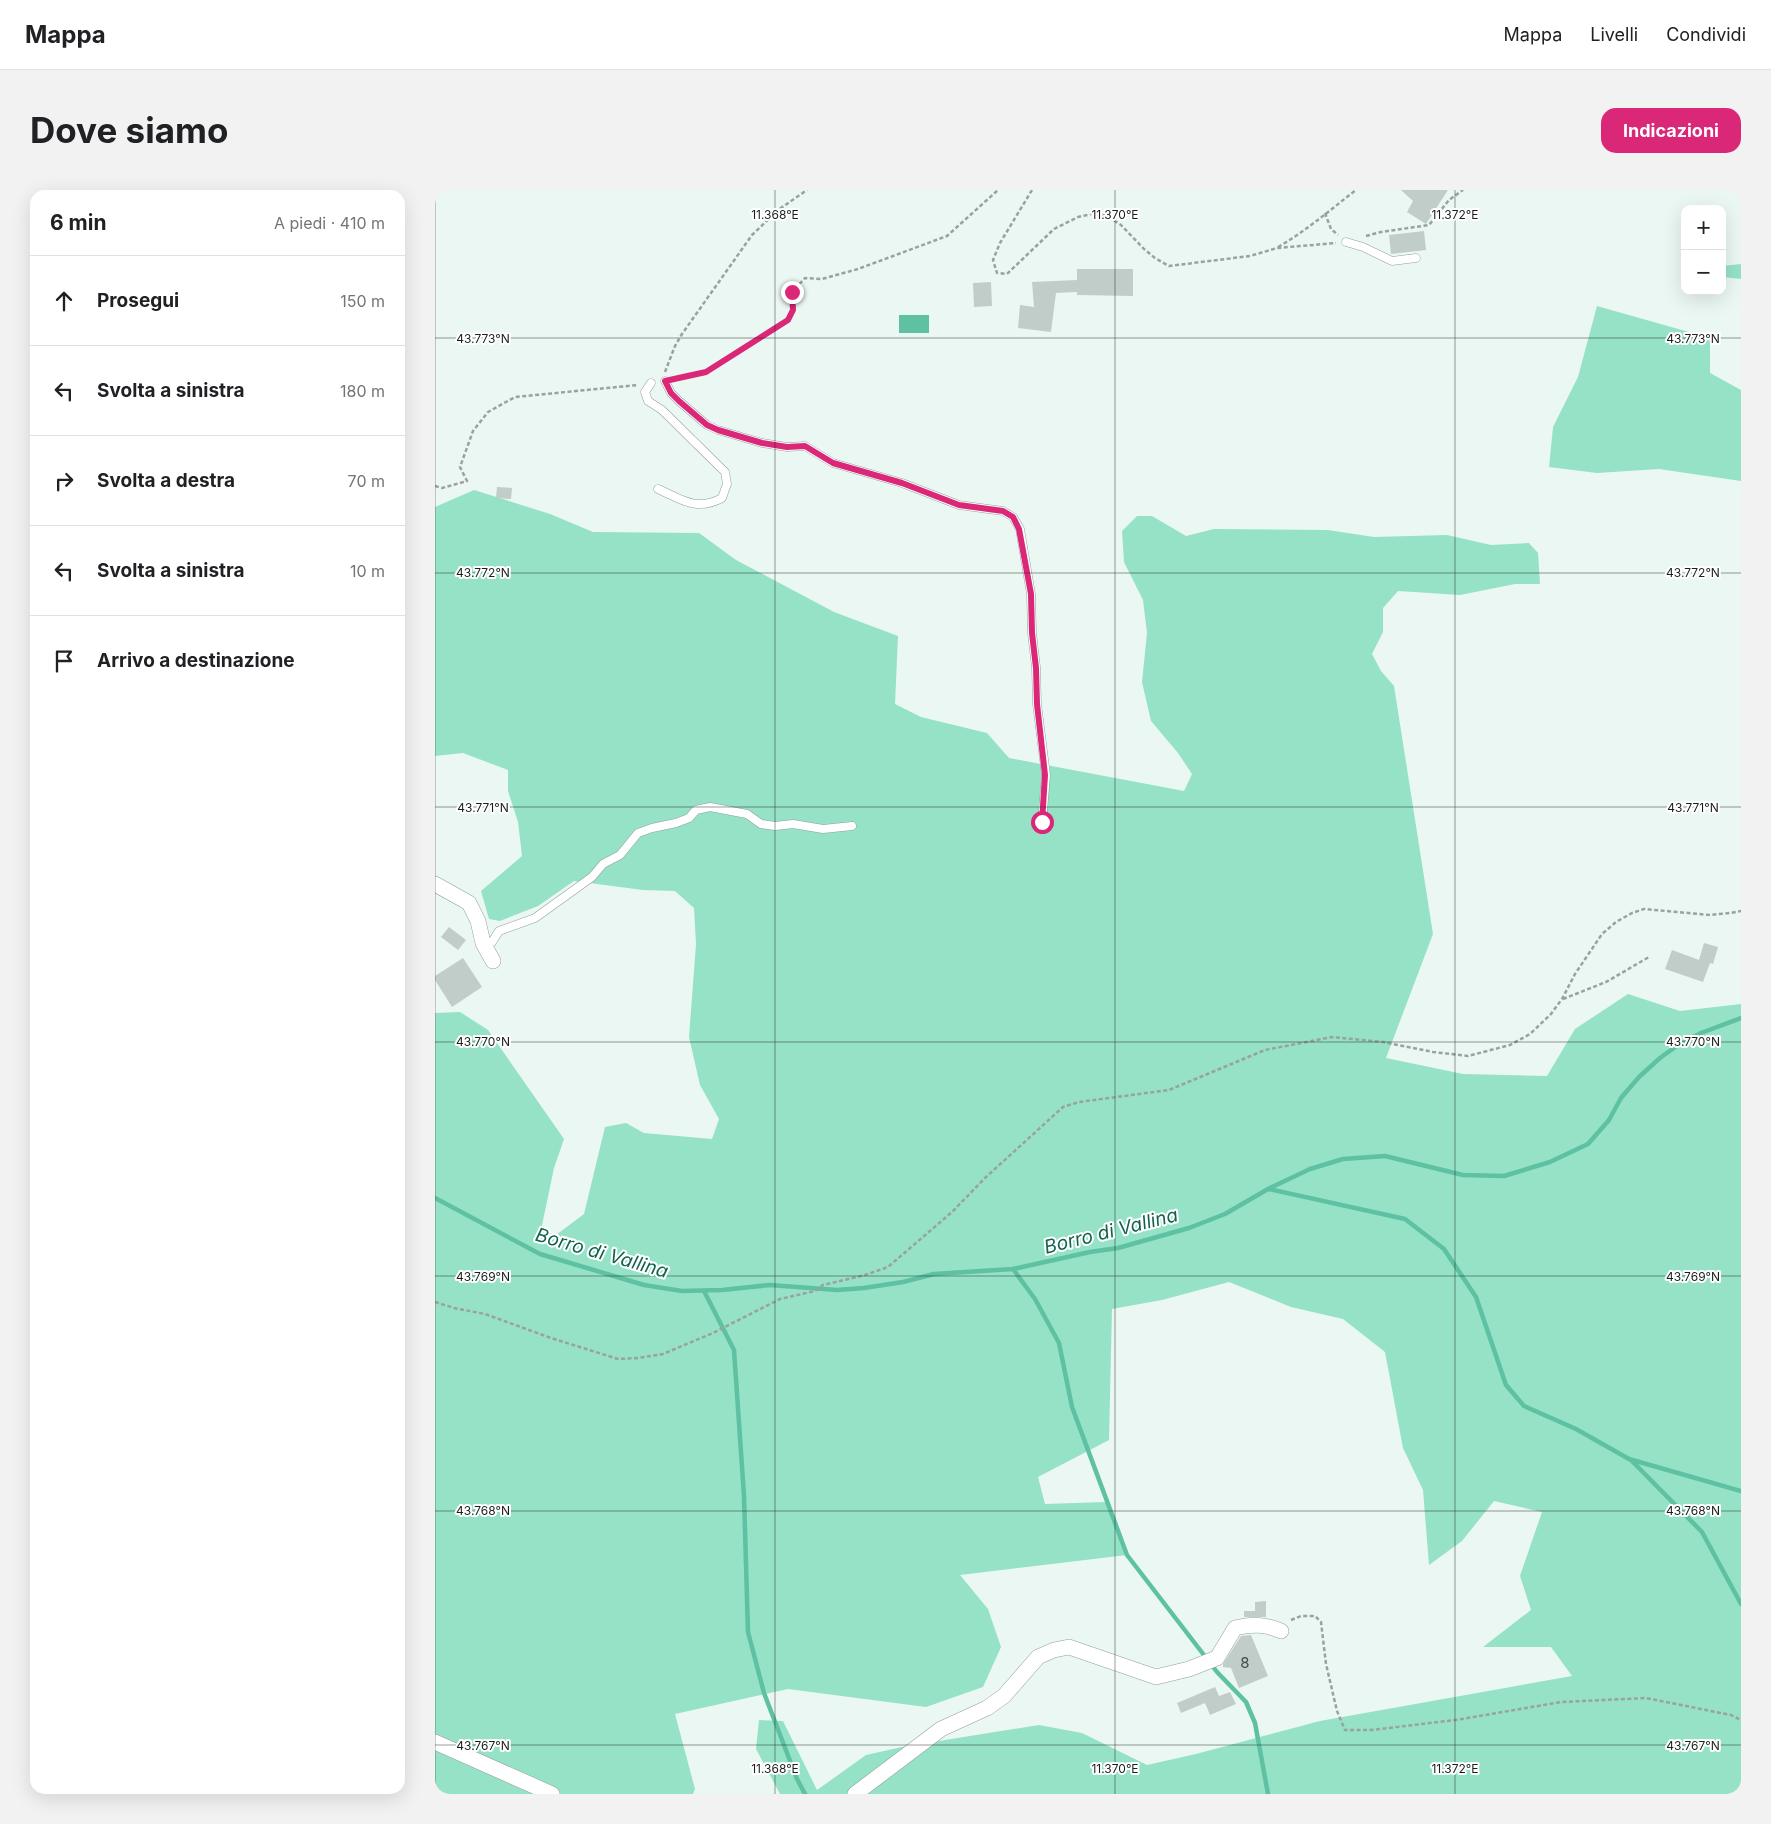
<!DOCTYPE html>
<html lang="it">
<meta charset="utf-8">
<style>
:root{--surface:#fff;--page:#f2f2f2;--text:#202124;--muted:#757577;--line:#e0e0e0;--accent:#db2777}
body{margin:0;font-family:Inter,sans-serif;background:var(--page);color:var(--text)}
.controls{position:absolute;right:15px;top:15px;display:grid;overflow:hidden;border-radius:10px;box-shadow:0 5px 20px #0002}
.controls button{width:45px;height:45px;display:grid;place-items:center;padding:0;border:0;border-bottom:1px solid var(--line);background:var(--surface);color:var(--text);font:25px sans-serif}
.stop{position:absolute;width:15px;height:15px;margin:-11px;border:4px solid #db2777;border-radius:50%;background:#fff}
.stop.end{background:#db2777;border-color:#fff;box-shadow:0 1px 5px #0008}
.list{margin:0;padding:0;list-style:none}
h2{display:flex;justify-content:space-between;align-items:center;height:65px;margin:0;padding:0 20px;font-size:21px}
h2 small{font-size:16px;font-weight:400;color:var(--muted)}
.list li{display:grid;grid-template-columns:32px 1fr auto;gap:15px;align-items:center;box-sizing:border-box;height:90px;padding:0 20px;border-top:1px solid var(--line)}
.list b{display:block;font-size:19px;white-space:nowrap}
.list em{font-size:16px;font-style:normal;color:var(--muted)}
.icon{flex:none;width:28px;height:28px;fill:none;stroke:currentColor;stroke-width:2;stroke-linecap:round;stroke-linejoin:round}
.map{position:relative;flex:none;width:1306px;height:1604px;overflow:hidden;border-radius:15px}
header{display:flex;align-items:center;gap:30px;box-sizing:border-box;height:70px;padding:0 25px;background:var(--surface);border-bottom:1px solid var(--line)}
header strong{font-size:24px}
nav{display:flex;gap:28px;margin-inline-start:auto;font-size:18px}
.intro{display:flex;align-items:center;justify-content:space-between;box-sizing:border-box;height:120px;padding:0 30px}
h1{margin:0;font-size:35px}
.button{padding:12px 22px;border-radius:15px;background:var(--accent);color:#fff;font-size:18px;font-weight:700}
main{display:flex;gap:30px;padding:0 30px}
aside{flex:1;background:var(--surface);border-radius:15px;box-shadow:0 5px 20px #0002}
.map>svg:first-child{display:block}
.green{fill:#95e2c7}
.water{fill:#5dc1a2}
.lines{fill:none;stroke-linecap:round;stroke-linejoin:round}
.stream{stroke:#5dc1a2;stroke-width:4.5}
.building{fill:#c1cdc8}
.lane-casing{stroke:#949f9b;stroke-width:9}
.street-casing{stroke:#949f9b;stroke-width:16}
.path{stroke:#99a29f;stroke-width:2.5;stroke-dasharray:4 2.5;stroke-linecap:butt}
.lane{stroke:#fff;stroke-width:8}
.street{stroke:#fff;stroke-width:15}
.route{stroke:#db2777;stroke-width:6}
.ticks{fill:none;stroke:#1a1e1d;stroke-width:1;stroke-opacity:0.45}
.labels{text-anchor:middle;dominant-baseline:central;stroke-width:4;stroke-linejoin:round;paint-order:stroke}
.number-label{font-size:15px;fill:#444a48}
.water-label{font-size:19px;font-style:italic;fill:#12624e;stroke:#fff}
.ticks-label{font-size:12px;text-anchor:middle;fill:#1a1e1d;stroke:#fff;stroke-width:4;stroke-linejoin:round;paint-order:stroke}
</style>
<header>
<strong>Mappa</strong>
<nav><a>Mappa</a><a>Livelli</a><a>Condividi</a></nav>
</header>
<div class="intro"><h1>Dove siamo</h1><a class="button">Indicazioni</a></div>
<main>
<aside>
<h2>6 min<small>A piedi · 410 m</small></h2>
<ul class="list">
<li><svg class="icon" aria-label="ahead" viewBox="0 0 24 24"><path d="M12 20V5M6 11l6-6 6 6"/></svg><div><b>Prosegui</b></div><em>150 m</em></li>
<li><svg class="icon" aria-label="left" viewBox="0 0 24 24"><path d="M17 20v-9H6M10 6l-5 5 5 5"/></svg><div><b>Svolta a sinistra</b></div><em>180 m</em></li>
<li><svg class="icon" aria-label="right" viewBox="0 0 24 24"><path d="M7 20v-9h11M14 6l5 5-5 5"/></svg><div><b>Svolta a destra</b></div><em>70 m</em></li>
<li><svg class="icon" aria-label="left" viewBox="0 0 24 24"><path d="M17 20v-9H6M10 6l-5 5 5 5"/></svg><div><b>Svolta a sinistra</b></div><em>10 m</em></li>
<li><svg class="icon" aria-label="arrive" viewBox="0 0 24 24"><path d="M6 21V4h12l-3 4 3 4H6"/></svg><div><b>Arrivo a destinazione</b></div></li>
</ul>
</aside>
<div class="map">
<svg width="1306" height="1604" viewBox="0 0 1306 1604">
<rect width="100%" height="100%" fill="#ebf7f3"/>
<path class="green" d="M1306,74V89L1287,87V76Z
M1162,116L1275,148V183L1306,200V291L1224,279L1162,283L1114,277L1118,237L1143,187Z
M39,300L115,324L158,342L264,343L301,370L399,422L463,446L460,514L486,527L552,543L574,568L749,601L757,584L743,563L716,531L707,492L712,443L708,410L689,372L687,341L702,326H717L751,346L779,339L893,340L939,347L1012,345L1056,355L1094,353L1103,363L1105,394H1080L1025,405L963,401L948,418V442L937,464L946,481L959,496L998,744L951,868L1028,884L1112,886L1140,839L1193,804L1245,821L1306,814V1604H345L321,1559L324,1530L348,1531L382,1600L431,1565L467,1557L604,1535L647,1543L712,1575L761,1564L885,1531L1137,1486L1116,1457H1048L1096,1420L1085,1386L1107,1322L1059,1311L1027,1351L994,1375L988,1300L968,1258L950,1162L908,1129L856,1117L794,1092L727,1110L677,1119L674,1250L603,1287L610,1314L671,1312L692,1365L525,1385L553,1419L566,1457L548,1497L491,1517L353,1499L240,1524L260,1599L258,1604H0V823L25,822L53,840L129,949L119,978L106,1040L121,1045L149,1024L170,937L191,933L209,943L277,949L284,929L265,895L254,847L261,754L259,718L240,701L208,700L139,691L103,716L65,731L54,729L46,701L87,666L83,632L73,601V580L28,563L0,566V317Z"/>
<path class="water" d="M464,125H494V143H464Z"/>
<g class="lines">
<path class="stream" d="M834,999L970,1029L1009,1059L1041,1107L1071,1195L1089,1216L1141,1239L1194,1269L1306,1301
M0,1008L105,1064L209,1095L247,1101L287,1100L335,1095L402,1100L429,1098L468,1092L499,1084L578,1079L655,1062L683,1058L754,1038L790,1024L833,999L875,979L908,969L950,966L1028,985L1069,986L1115,972L1153,954L1174,930L1186,908L1204,887L1225,868L1243,855L1266,843L1306,828
M578,1079L600,1109L624,1153L637,1217L692,1365L782,1482L811,1512L820,1533L833,1604
M269,1101L299,1160L309,1306L313,1442L329,1503L362,1589L370,1604
M1196,1270L1267,1342L1306,1414"/>
</g>
<path class="building" d="M966,0H1013L991,34L972,22L978,11Z
M989,41L991,60L956,64L954,45Z
M642,79H698V106L642,105V102L621,103L616,142L583,138L585,115L599,117L597,92L642,90Z
M556,92L557,116L539,117L538,93Z
M62,297L77,298L76,309L61,308Z
M14,737L31,750L23,760L6,747Z
M1269,753L1283,757L1278,774L1275,773L1268,792L1230,779L1237,760L1264,770Z
M28,768L47,797L17,817L0,790V786Z
M831,1411V1427H809V1421H820V1412Z
M816,1445L833,1486L804,1498L796,1478L788,1477V1474L806,1446Z
M780,1497L784,1506L795,1502L801,1514L775,1525L770,1513L746,1523L742,1513Z"/>
<g class="lines">
<defs>
<path id="lane" d="M911,52L928,57L957,71L981,68
M230,191L236,203L244,211L272,235L283,240L327,253L352,257L370,256L398,273L467,293L524,315L568,321L578,327L585,339L596,404L597,443L601,477L602,514L611,585L607,632
M216,193L210,202L213,211L227,220L290,282L292,294L287,308C261,322 246,309 223,299
M48,753L57,752L64,741L100,728L157,687L168,674L185,665L203,643L217,638L241,633L254,628L261,620L275,617L312,624L326,634L340,636L358,634L388,639L417,636"/>
<path id="street" d="M0,694L34,713L43,731L48,753L58,771
M0,1552L117,1604
M420,1604L506,1539L552,1518L569,1506L603,1467L619,1460L634,1457L721,1487L754,1479L782,1468L800,1438C817,1434 830,1434 846,1441"/>
</defs>
<use href="#lane" class="lane-casing"/>
<use href="#street" class="street-casing"/>
<path class="path" d="M597,0L565,53L558,70L562,83L572,84L619,39L643,27L661,23L672,26L686,35L709,59L720,68L734,76L815,66L842,58L901,53
M890,23L896,39L903,45
M931,46L946,42L994,35L1014,10L1028,0
M843,57C871,41 895,20 921,0
M230,182L240,156L247,144L317,45L343,20L372,0
M240,189L271,182L353,130L358,120L357,102L370,88L387,89L423,79L512,46L563,0
M0,296L7,298L32,291L25,277L38,241L53,222L80,207L203,195
M1128,809L1171,792L1214,767
M0,1112L19,1118L50,1124L116,1148L183,1169L203,1168L228,1164L278,1143L345,1109L380,1101L388,1095L430,1085L453,1077L517,1022L550,988L628,917L644,912L734,900L830,860L897,847L948,852L998,862L1033,866L1075,855L1095,844L1116,824L1127,809L1140,784L1167,744L1181,732L1197,723L1209,719L1275,725L1295,723L1306,721
M856,1430L866,1426H880L886,1432L891,1474L902,1521L910,1540H936L1021,1530L1126,1512L1211,1508L1296,1525L1306,1530"/>
<use href="#lane" class="lane"/>
<use href="#street" class="street"/>
</g>
<g class="lines">
<path class="route" d="M357,102L358,120L353,130L271,182L230,191L236,203L244,211L272,235L283,240L327,253L352,257L370,256L398,273L467,293L524,315L568,321L578,327L584,339L596,404L597,443L601,478L602,514L610,585L607,632"/>
</g>
<path class="ticks" d="M0,0V1604M340,0V1604M680,0V1604M1020,0V1604M0,148H1306M0,383H1306M0,617H1306M0,852H1306M0,1086H1306M0,1321H1306M0,1555H1306"/>
<g class="labels">
<g class="number-label">
<text x="810" y="1472">8</text>
</g>
<g class="water-label">
<text transform="translate(676 1041) rotate(-14)">Borro di Vallina</text>
<text transform="translate(167 1063) rotate(16)">Borro di Vallina</text>
</g>
</g>
<g class="ticks-label">
<text x="340" y="29">11.368°E</text>
<text x="680" y="29">11.370°E</text>
<text x="1020" y="29">11.372°E</text>
<text x="48" y="153">43.773°N</text>
<text x="1258" y="153">43.773°N</text>
<text x="48" y="387">43.772°N</text>
<text x="1258" y="387">43.772°N</text>
<text x="48" y="622">43.771°N</text>
<text x="1258" y="622">43.771°N</text>
<text x="48" y="856">43.770°N</text>
<text x="1258" y="856">43.770°N</text>
<text x="48" y="1091">43.769°N</text>
<text x="1258" y="1091">43.769°N</text>
<text x="48" y="1325">43.768°N</text>
<text x="1258" y="1325">43.768°N</text>
<text x="48" y="1560">43.767°N</text>
<text x="1258" y="1560">43.767°N</text>
<text x="340" y="1583">11.368°E</text>
<text x="680" y="1583">11.370°E</text>
<text x="1020" y="1583">11.372°E</text>
</g>
</svg>
<div class="controls">
<button>+</button>
<button>−</button>
</div>
<div class="stop" style="left:607px;top:632px"></div>
<div class="stop end" style="left:357px;top:102px"></div>
</div>
</main>
